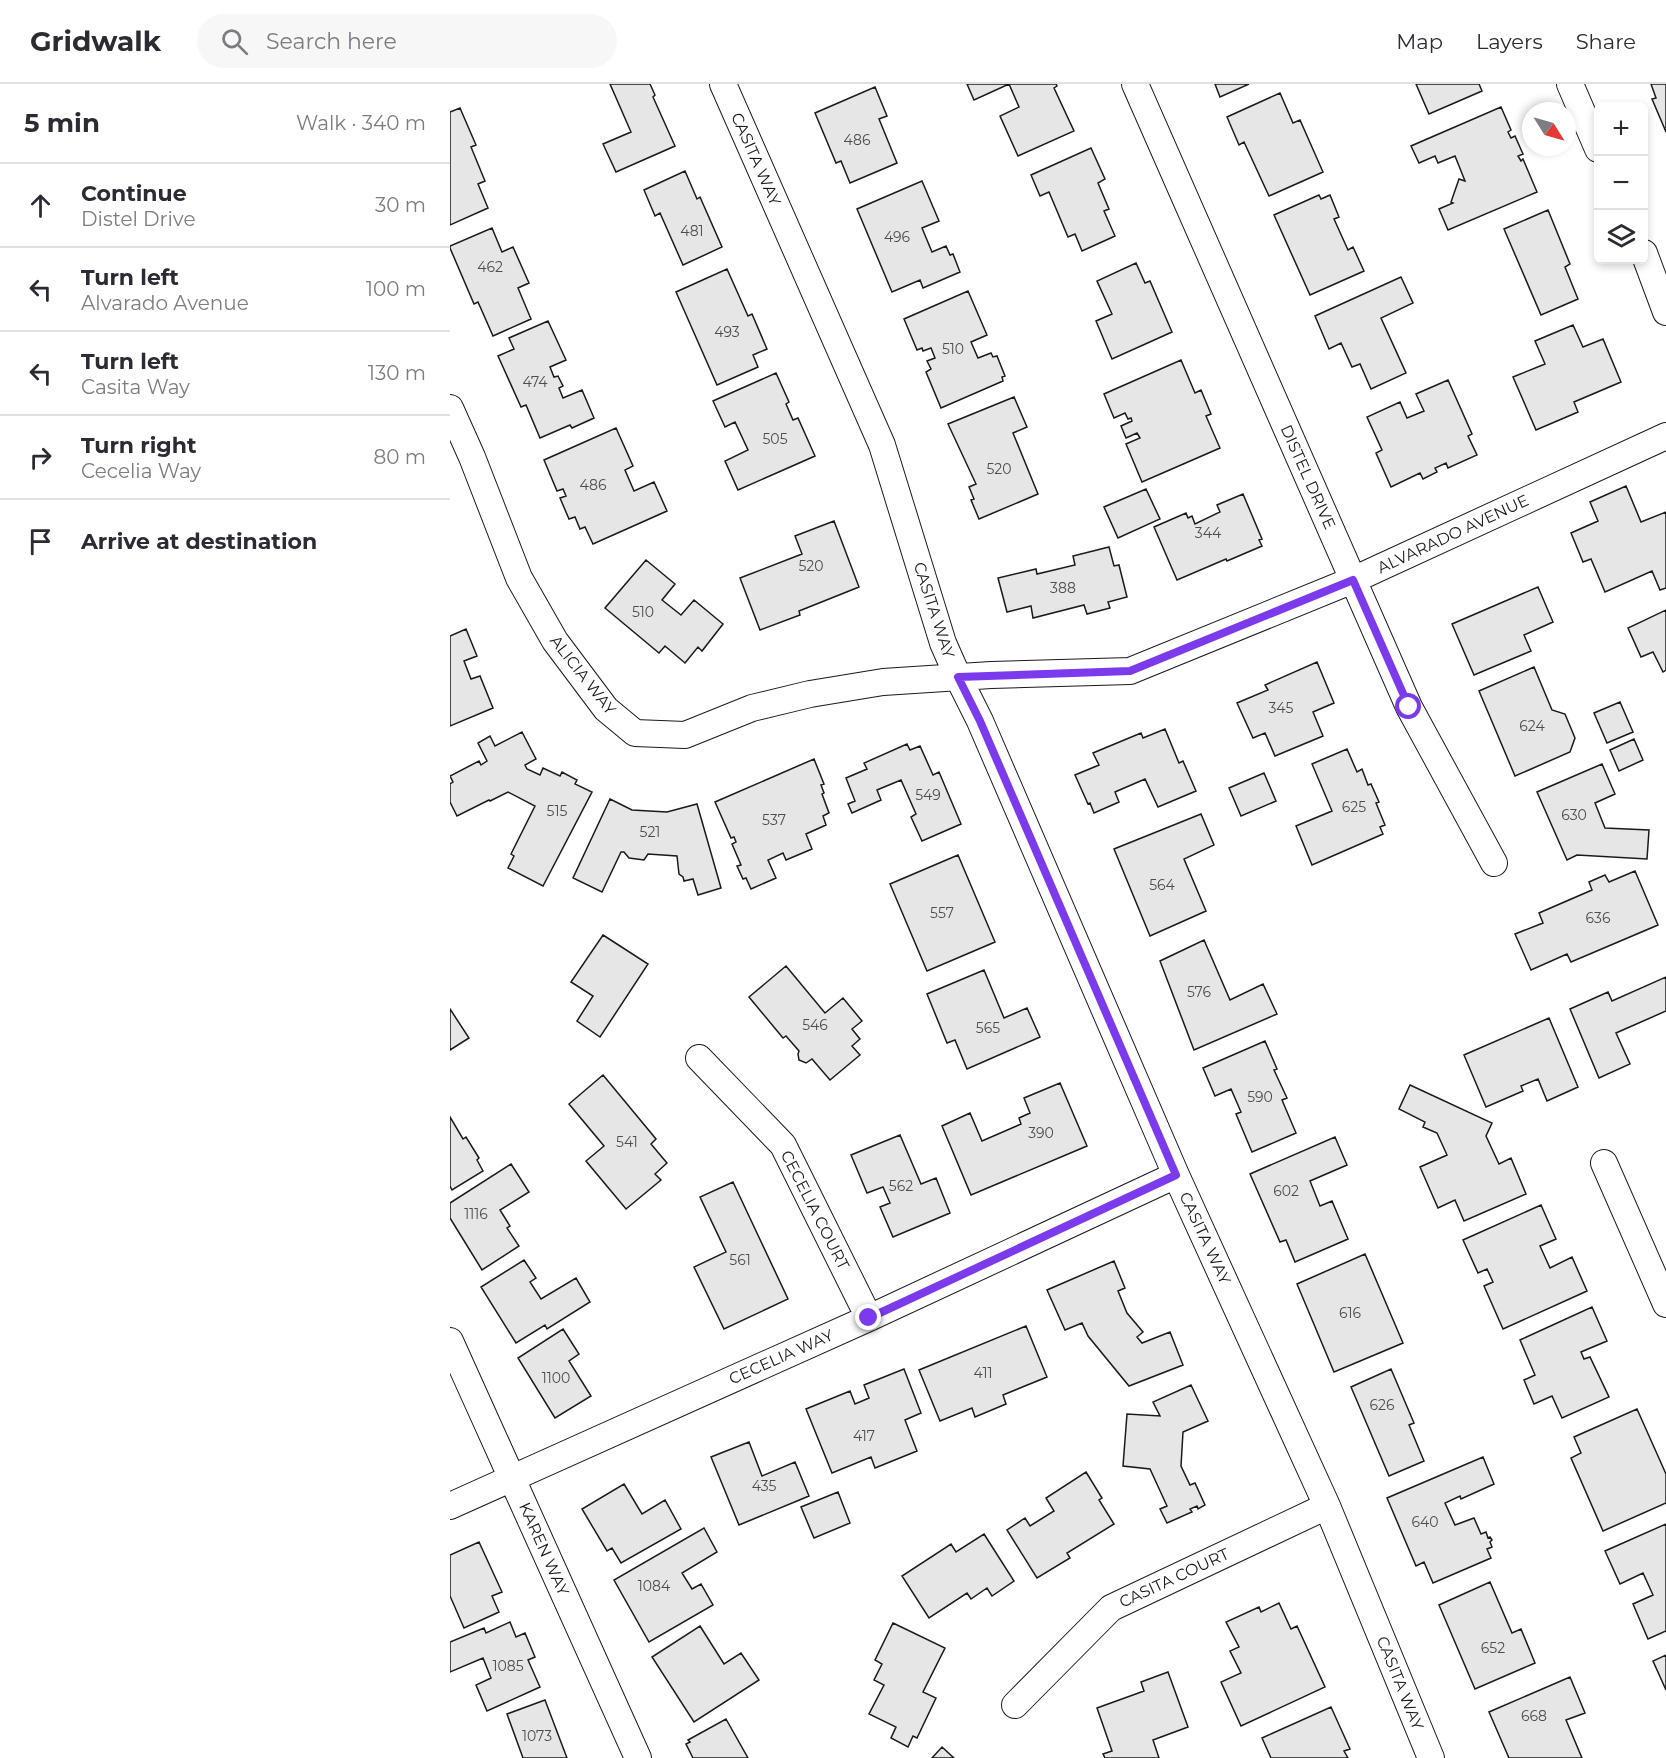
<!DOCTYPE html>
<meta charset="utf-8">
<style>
:root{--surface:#fff;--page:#f7f7f7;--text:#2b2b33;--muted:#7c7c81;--line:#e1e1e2}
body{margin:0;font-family:Montserrat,sans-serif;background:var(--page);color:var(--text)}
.controls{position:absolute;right:18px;top:18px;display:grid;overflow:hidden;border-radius:9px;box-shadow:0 3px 9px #0003}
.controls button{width:54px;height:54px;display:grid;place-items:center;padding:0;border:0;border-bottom:2px solid var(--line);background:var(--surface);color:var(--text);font:30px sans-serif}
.compass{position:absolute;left:1072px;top:18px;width:54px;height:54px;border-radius:50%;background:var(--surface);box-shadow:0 3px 9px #0003;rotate:127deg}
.stop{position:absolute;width:18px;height:18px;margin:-14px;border:4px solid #7c3aed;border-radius:50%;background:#fff}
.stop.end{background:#7c3aed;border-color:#fff;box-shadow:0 2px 6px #0008}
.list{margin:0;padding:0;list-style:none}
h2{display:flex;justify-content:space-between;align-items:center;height:78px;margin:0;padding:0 24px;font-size:26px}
h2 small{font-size:20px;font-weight:400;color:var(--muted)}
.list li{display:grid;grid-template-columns:39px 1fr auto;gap:18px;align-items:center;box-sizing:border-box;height:84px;padding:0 24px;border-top:2px solid var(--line)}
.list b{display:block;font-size:22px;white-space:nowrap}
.list p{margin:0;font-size:20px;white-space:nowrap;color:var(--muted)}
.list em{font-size:20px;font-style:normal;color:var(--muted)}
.icon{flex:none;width:33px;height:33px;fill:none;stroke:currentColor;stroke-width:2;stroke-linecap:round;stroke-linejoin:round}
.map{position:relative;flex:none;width:1216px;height:1674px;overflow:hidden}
header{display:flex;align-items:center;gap:36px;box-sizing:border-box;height:84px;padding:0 30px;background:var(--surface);border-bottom:2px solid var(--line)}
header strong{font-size:28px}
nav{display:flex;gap:33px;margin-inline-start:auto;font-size:21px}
.search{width:420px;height:54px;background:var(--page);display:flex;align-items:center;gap:15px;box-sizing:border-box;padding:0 21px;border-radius:33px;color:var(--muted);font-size:22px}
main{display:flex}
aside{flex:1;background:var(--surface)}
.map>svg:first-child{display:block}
.building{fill:#e6e6e6;stroke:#1a1a1a;stroke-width:1.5}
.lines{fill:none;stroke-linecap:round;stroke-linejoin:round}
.minor-casing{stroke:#1a1a1a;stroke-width:28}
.minor{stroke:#fff;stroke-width:26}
.route{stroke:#7c3aed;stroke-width:8}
.labels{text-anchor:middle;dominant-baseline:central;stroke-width:4.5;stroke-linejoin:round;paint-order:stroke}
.number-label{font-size:14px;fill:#4d4d4d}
.street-label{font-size:16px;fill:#1a1a1a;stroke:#fff}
</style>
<header>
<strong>Gridwalk</strong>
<div class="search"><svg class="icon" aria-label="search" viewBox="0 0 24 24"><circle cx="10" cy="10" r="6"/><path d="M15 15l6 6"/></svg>Search here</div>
<nav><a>Map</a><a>Layers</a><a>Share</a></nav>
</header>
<main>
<aside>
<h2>5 min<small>Walk · 340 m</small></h2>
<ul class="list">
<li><svg class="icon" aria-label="ahead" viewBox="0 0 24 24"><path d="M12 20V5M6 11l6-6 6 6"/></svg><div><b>Continue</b><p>Distel Drive</p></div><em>30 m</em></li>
<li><svg class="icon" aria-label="left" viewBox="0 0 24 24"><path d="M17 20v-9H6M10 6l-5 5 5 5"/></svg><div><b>Turn left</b><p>Alvarado Avenue</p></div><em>100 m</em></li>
<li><svg class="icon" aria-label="left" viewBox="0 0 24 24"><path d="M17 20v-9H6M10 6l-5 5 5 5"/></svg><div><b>Turn left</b><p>Casita Way</p></div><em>130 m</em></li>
<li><svg class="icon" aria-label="right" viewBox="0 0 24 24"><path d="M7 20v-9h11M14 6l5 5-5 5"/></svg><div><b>Turn right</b><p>Cecelia Way</p></div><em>80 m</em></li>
<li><svg class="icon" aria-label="arrive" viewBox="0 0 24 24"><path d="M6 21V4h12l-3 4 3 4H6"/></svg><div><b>Arrive at destination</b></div></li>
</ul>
</aside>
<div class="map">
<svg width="1216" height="1674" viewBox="0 0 1216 1674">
<rect width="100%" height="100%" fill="#fff"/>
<path class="building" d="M160,0H200L205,11L203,13L225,62L166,88L153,60L181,48Z
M517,0H606L607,2L604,4L624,47L568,72L550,32L569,23L559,0L524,16Z
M765,0H799L770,13Z
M966,0H1029L1032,7L979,30Z
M1201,0H1216V48L1202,15L1206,14Z
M425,3L437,32L429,35L447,79L400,99L391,77L386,79L365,29Z
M830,9L843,39L850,36L873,88L819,112L794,58L789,61L777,33Z
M1051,23L1061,46L1058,48L1061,54L1065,52L1073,70L1068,72L1071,77L1073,75L1087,108L998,146L989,125L1003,119L1001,118L1009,95L1015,97L1005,72L988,79L985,72L969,79L961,62Z
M10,24L26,61L21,63L35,97L28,100L38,124L0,141V28Z
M641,64L655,95L648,99L659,125L654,127L665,152L632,167L625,150L618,153L599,108L590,112L581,91Z
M235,87L247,115L250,113L272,163L233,181L210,129L205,132L194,106Z
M472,97L489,137L472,144L482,168L496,162L500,171L503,170L510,188L473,204L470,196L442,208L407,125Z
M869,111L871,115L880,111L889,133L884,135L898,166L903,163L914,187L860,211L824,131Z
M1098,126L1120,180L1115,183L1128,215L1091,231L1054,145Z
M42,144L52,168L63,163L79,199L68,204L81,235L43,252L28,218L24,220L0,164V162Z
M686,179L695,199L700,197L722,248L662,275L646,237L662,230L647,197Z
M277,185L298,232L302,230L317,265L303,271L308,283L267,301L226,208Z
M951,193L963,219L931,234L956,289L921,305L910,280L902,283L891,259L879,265L865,232Z
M518,207L537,251L521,258L528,274L541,269L543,273L547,272L555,292L552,293L553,297L491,324L476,288L481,285L477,277L485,274L481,264L473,267L472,264L467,266L454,235Z
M98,237L116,276L100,283L104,293L108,292L113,302L109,304L113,314L132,306L144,334L122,344L120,341L90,354L76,321L71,323L48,272L64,265L59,254Z
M1123,241L1133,263L1153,255L1171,298L1124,318L1128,328L1086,346L1063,293L1095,280L1085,257Z
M731,276L745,309L751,306L761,330L756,332L770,364L692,398L676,360L690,354L687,349L676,354L671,342L682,337L681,334L678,335L675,329L664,334L654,310Z
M326,289L339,318L336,320L343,336L348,334L365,372L288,406L275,377L298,366L285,338L275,343L263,317Z
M998,296L1022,350L1018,352L1027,371L998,384L996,379L985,384L987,388L973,395L970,389L941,403L926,369L932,366L917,333L950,318L957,334L974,327L966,310Z
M564,313L577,343L563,349L588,410L529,435L521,416L524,415L519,403L526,400L498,340Z
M166,344L183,382L175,386L184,407L204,398L217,427L143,460L135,443L130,445L125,433L119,435L110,414L116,412L113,405L107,407L94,376Z
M1176,402L1191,438L1216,428V504L1210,506L1202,487L1155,508L1141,475L1133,478L1121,449L1148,437L1140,418Z
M696,405L710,435L668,454L654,423Z
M793,410L812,455L809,456L812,462L777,477L776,475L727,496L704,443L736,429L738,434L742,432L745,440L770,428L767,421Z
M384,437L409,503L349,527L350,531L310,546L290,494L352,470L345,452Z
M659,463L664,482L669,481L677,513L658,518L660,524L637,530L634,521L583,534L581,522L557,528L548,494L586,485L587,490L625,481L623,472Z
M196,476L225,500L212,516L231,531L244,516L273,540L252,567L248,563L235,579L215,562L209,569L155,524Z
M1088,503L1103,538L1074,551L1081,567L1024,591L1002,540Z
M1216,526V586L1213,588L1203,568L1191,573L1178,544Z
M16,545L27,572L14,577L21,595L30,592L43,624L0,642V552Z
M867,578L884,619L863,628L873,652L825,672L815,649L803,654L787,619L818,606L815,601Z
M1084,583L1102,626L1115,630L1125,654L1120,668L1065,692L1029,607Z
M1170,618L1183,648L1157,659L1144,629Z
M715,645L729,679L733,677L746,707L708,723L695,695L665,708L669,718L644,729L640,719L638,720L625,691L649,681L643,669L691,649L693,654Z
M72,648L86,675L75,681L77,685L90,691L93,684L110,692L112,688L127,696L125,700L142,708L93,802L58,784L64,772L61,770L85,722L58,708L40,717L39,716L7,732L0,718V700L3,698L0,692L29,677L31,681L37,677L28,659L40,652L45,662Z
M1184,655L1193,676L1169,687L1160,666Z
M457,660L460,666L470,662L483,691L489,688L511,740L472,757L461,733L466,730L451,696L427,706L431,716L402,729L398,720L405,717L396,694L417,685L414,679Z
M897,665L907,688L912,685L918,701L921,700L929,718L926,719L935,741L930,743L933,750L862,781L846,742L882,727L862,680Z
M364,675L374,700L371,701L374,709L372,710L379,729L373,732L376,741L356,750L362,765L336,776L333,769L318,776L326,794L301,805L296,794L293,795L287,782L291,781L282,760L286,758L284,753L281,754L265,718Z
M1152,680L1165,710L1145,719L1155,744L1199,746L1197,775L1127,771L1117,776L1087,708Z
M814,689L826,717L791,732L779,704Z
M160,715L182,726L217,728L247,720L271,804L248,811L243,795L234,797L233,793L229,790L227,772L198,770L194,776L179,774L174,768H171L152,808L123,794Z
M751,730L764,761L734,775L756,827L700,852L664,765Z
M508,771L545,858L477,887L440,800Z
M1185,787L1208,841L1121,878L1117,870L1081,886L1065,850L1093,839L1089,829L1142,806L1139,798L1155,791L1159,798Z
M153,851L198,880L150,953L127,937L143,912L121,898Z
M754,856L780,916L813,900L827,930L744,966L710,877Z
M336,882L375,929L393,914L412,937L402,945L410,955L402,962L410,971L380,996L362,975L356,979L349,976L348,970L349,967L336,952L333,954L299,913Z
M534,886L554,934L577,924L590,953L517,985L505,956L497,959L477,910Z
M1216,893V927L1166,949L1180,980L1149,994L1120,925L1158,908L1162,917Z
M0,925L19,954L0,966Z
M1099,934L1128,1003L1097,1017L1088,995L1071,1002L1073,1007L1036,1023L1014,971Z
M815,957L827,985L824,986L837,1014L832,1016L846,1049L802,1068L786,1030L791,1028L781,1005L765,1012L753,984Z
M153,991L206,1055L201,1060L217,1079L205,1090L211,1096L176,1125L136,1077L154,1062L119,1020Z
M610,999L637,1062L521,1111L492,1042L520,1029L532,1057L571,1040L569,1034L580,1029L574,1014Z
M960,1001L1042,1039L1036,1052L1049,1080L1061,1074L1076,1110L1014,1137L1005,1116L988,1124L970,1083L997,1071L987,1049L973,1043L975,1038L949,1025Z
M0,1033L13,1055L16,1053L29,1074L27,1076L33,1087L2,1106L0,1102Z
M450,1051L471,1100L486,1094L500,1129L443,1153L430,1123L440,1119L433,1103L417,1109L401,1071Z
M885,1053L897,1081L860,1097L870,1122L882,1117L898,1155L845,1178L836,1156L830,1158L800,1090Z
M61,1080L79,1108L50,1126L60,1142L57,1144L69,1162L32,1186L0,1134V1119Z
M283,1098L338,1215L274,1245L244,1183L276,1168L250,1113Z
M1091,1121L1106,1155L1090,1162L1100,1184L1122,1173L1137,1207L1053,1245L1034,1202L1043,1198L1037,1185L1028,1189L1013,1156Z
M915,1170L953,1259L884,1288L847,1200Z
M74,1176L86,1194L80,1198L91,1215L126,1194L140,1218L97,1245L95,1241L66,1259L31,1203Z
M664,1177L675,1204L668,1207L677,1229L693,1248L687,1253L692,1259L720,1248L733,1281L679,1302L638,1252L632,1239L615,1246L597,1206Z
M1142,1223L1157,1257L1131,1268L1134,1275L1140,1273L1159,1313L1112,1334L1102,1312L1084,1320L1074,1296L1085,1291L1070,1256Z
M576,1242L597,1293L553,1311L556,1320L525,1333L522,1324L490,1337L469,1286Z
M113,1245L129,1270L119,1277L141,1312L105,1334L68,1274Z
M454,1285L471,1329L455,1336L467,1367L425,1384L421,1373L382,1389L356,1325L400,1307L405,1320L419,1314L414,1301Z
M941,1285L964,1339L959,1341L974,1377L939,1392L901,1303Z
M741,1301L758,1337L733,1348L731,1382L740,1401L745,1399L755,1421L748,1425L747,1422L740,1425L742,1428L717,1439L710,1425L717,1422L700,1385L673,1382L677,1330L710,1332L703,1318Z
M1187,1325L1216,1390V1419L1153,1447L1121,1374L1131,1369L1124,1353Z
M299,1358L312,1392L345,1378L359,1412L289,1441L261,1373Z
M1033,1373L1044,1400L1011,1415L1010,1412L995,1419L1005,1441L1024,1434L1031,1450L1036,1448L1038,1454L1040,1453L1042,1456L1040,1458L1042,1463L1037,1465L1041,1474L983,1499L974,1478L966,1482L937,1414Z
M636,1388L652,1414L649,1416L664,1440L617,1469L620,1474L587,1494L557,1446L575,1434L580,1442L604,1427L596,1414Z
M174,1400L192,1430L215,1416L231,1445L171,1479L162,1464L157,1467L132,1425Z
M388,1408L400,1439L364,1454L351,1423Z
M1216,1440V1547L1198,1555L1183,1520L1203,1511L1193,1489L1170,1500L1155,1467Z
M254,1444L267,1468L232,1489L242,1505L251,1500L263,1521L199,1558L164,1496Z
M534,1450L564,1497L542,1512L537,1504L521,1515L517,1509L479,1534L452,1492L501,1460L506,1468Z
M29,1458L52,1508L42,1512L49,1528L14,1544L0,1512V1471Z
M1040,1498L1062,1549L1071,1545L1085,1579L1025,1605L989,1521Z
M829,1519L841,1545L847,1542L875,1603L791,1642L771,1598L791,1589L780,1567L789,1563L776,1538L809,1523L811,1528Z
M60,1538L66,1553L75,1549L85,1573L78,1576L90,1603L37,1627L26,1601L41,1594L33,1574L0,1588V1558L34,1544L36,1549Z
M443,1539L495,1564L473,1608L486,1614L467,1654L463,1652L458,1663L441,1654L446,1643L419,1630L434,1601L424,1596L432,1580L425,1576Z
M250,1542L274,1580L291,1569L309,1596L244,1638L202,1573Z
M1216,1571V1606L1203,1577Z
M718,1588L738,1643L703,1656L709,1674H655L653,1670L662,1667L647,1624L694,1607L691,1598Z
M1120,1593L1135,1629L1116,1636L1132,1674H1059L1039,1628Z
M95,1616L117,1674H73L57,1630Z
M881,1623L900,1665L894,1667L898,1674H821L812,1654Z
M276,1635L298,1674H243L236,1660L240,1658L238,1656Z
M492,1663L504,1674H482Z"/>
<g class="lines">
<defs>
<path id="minor" d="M273,0L432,361L493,559L508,593L530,637L726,1091L877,1422L981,1674
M685,0L959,623L1044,779
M1120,0L1148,65
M1194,169L1216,228
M0,324L22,373L69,494L105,557L156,625L185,649L235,651L302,624L360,610L433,598L541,591L680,587L903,496L1216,352
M249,974L333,1061L419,1234
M1154,1079L1216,1220
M0,1257L188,1674
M0,1422L419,1234L726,1091
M565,1621L661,1524L877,1422"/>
</defs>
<use href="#minor" class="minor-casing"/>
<use href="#minor" class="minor"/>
</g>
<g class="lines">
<path class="route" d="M419,1234L726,1091L530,637L508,593L680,587L903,496L959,623"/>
</g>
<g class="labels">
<g class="number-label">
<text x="407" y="56">486</text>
<text x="242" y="147">481</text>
<text x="447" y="153">496</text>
<text x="40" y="183">462</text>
<text x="277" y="248">493</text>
<text x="503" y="265">510</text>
<text x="85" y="298">474</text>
<text x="325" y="355">505</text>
<text x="549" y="385">520</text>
<text x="143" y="401">486</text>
<text x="758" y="449">344</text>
<text x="361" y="482">520</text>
<text x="613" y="504">388</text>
<text x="193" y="528">510</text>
<text x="831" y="624">345</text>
<text x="1082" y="642">624</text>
<text x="478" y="711">549</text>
<text x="904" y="723">625</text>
<text x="107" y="727">515</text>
<text x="1124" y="731">630</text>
<text x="324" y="736">537</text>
<text x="200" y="748">521</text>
<text x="712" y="801">564</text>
<text x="492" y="829">557</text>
<text x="1148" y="834">636</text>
<text x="749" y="908">576</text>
<text x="365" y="941">546</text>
<text x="538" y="944">565</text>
<text x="810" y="1013">590</text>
<text x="591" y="1049">390</text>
<text x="177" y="1058">541</text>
<text x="451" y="1102">562</text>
<text x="836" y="1107">602</text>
<text x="26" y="1130">1116</text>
<text x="290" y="1176">561</text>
<text x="900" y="1229">616</text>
<text x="533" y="1289">411</text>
<text x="106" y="1294">1100</text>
<text x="932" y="1321">626</text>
<text x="414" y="1352">417</text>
<text x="314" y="1402">435</text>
<text x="975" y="1438">640</text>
<text x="204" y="1502">1084</text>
<text x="1043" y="1564">652</text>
<text x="58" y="1582">1085</text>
<text x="1084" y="1632">668</text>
<text x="87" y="1652">1073</text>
</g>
<g class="street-label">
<text transform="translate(306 75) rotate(66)">CASITA WAY</text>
<text transform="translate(858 393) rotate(66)">DISTEL DRIVE</text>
<text transform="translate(1003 450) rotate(-25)">ALVARADO AVENUE</text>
<text transform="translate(484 526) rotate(72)">CASITA WAY</text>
<text transform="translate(133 591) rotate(52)">ALICIA WAY</text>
<text transform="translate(365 1126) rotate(63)">CECELIA COURT</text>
<text transform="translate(755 1154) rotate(65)">CASITA WAY</text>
<text transform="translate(331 1273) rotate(-24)">CECELIA WAY</text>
<text transform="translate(94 1465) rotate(66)">KAREN WAY</text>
<text transform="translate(724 1494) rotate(-25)">CASITA COURT</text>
<text transform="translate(950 1599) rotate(68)">CASITA WAY</text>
</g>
</g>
</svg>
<div class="controls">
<button>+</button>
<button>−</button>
<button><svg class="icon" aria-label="layers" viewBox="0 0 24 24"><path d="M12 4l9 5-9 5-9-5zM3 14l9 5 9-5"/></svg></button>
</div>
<svg class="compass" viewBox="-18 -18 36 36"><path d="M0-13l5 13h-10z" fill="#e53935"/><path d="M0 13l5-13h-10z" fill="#7c7c81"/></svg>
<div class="stop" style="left:959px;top:623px"></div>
<div class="stop end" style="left:419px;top:1234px"></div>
</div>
</main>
